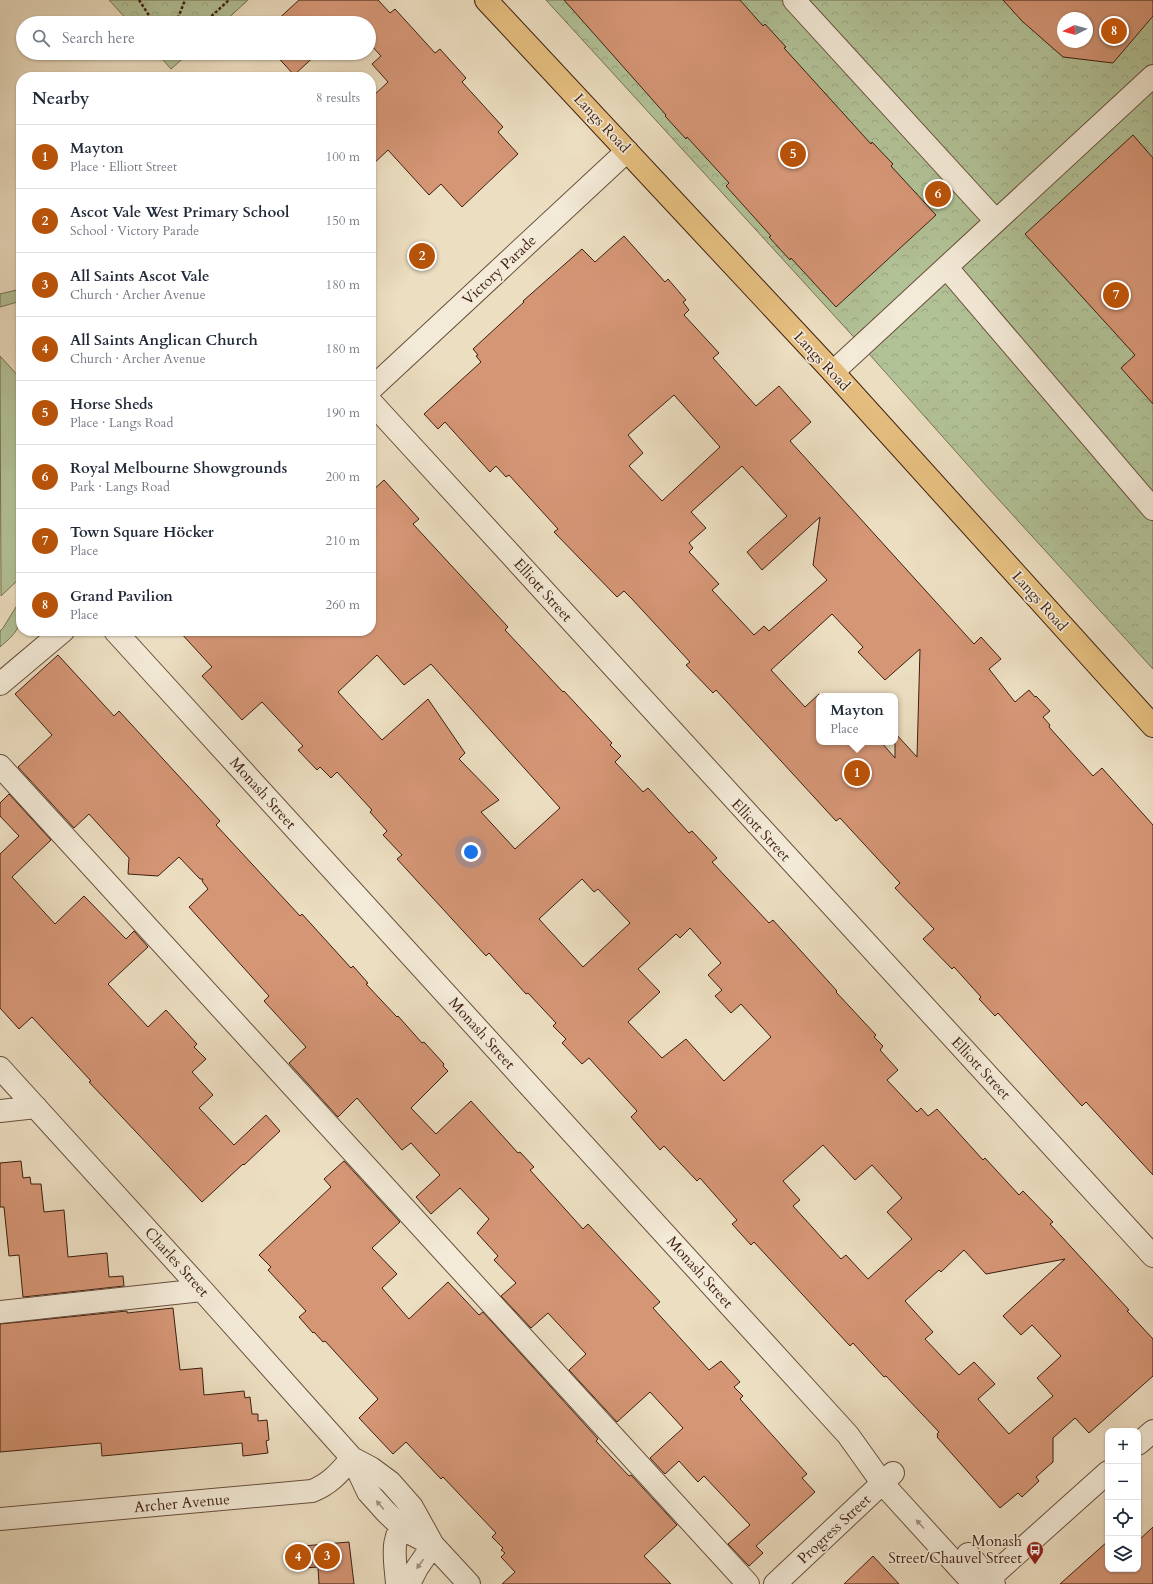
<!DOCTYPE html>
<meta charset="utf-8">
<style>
:root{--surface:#fff;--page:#f6f6f7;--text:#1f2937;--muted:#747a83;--line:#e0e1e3;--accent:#b45309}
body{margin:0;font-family:Cardo,serif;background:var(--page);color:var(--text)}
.controls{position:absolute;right:12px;bottom:12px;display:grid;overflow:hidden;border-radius:8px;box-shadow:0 1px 3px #0004}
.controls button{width:36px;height:36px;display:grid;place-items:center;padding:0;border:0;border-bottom:1px solid var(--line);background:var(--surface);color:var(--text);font:20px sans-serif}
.compass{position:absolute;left:1057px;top:12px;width:36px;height:36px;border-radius:50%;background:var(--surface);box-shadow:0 1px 3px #0004;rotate:264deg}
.you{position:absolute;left:471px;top:852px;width:14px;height:14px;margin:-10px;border:3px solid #fff;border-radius:50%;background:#1a73e8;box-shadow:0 0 0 6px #1a73e833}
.badge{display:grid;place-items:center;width:26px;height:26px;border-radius:50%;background:var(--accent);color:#fff;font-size:13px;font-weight:700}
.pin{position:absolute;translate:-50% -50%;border:2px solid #fff;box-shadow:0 1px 4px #0006}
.popup{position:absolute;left:816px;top:693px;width:82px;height:52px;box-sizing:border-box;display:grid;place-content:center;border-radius:8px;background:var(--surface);filter:drop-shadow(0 1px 3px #0005);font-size:13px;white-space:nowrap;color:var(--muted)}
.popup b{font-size:15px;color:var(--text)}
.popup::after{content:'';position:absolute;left:50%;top:100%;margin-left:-8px;border:8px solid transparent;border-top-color:var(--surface)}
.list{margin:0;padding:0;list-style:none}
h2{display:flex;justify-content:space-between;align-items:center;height:52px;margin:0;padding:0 16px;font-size:17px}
h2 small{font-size:13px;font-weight:400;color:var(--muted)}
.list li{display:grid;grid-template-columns:26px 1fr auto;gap:12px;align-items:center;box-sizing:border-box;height:64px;padding:0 16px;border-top:1px solid var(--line)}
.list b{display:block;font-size:15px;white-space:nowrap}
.list p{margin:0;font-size:13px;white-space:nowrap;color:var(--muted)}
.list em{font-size:13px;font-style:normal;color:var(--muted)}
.icon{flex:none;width:22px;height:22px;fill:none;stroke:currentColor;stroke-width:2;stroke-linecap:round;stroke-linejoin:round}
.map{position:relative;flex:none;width:1153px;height:1584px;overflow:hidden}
.search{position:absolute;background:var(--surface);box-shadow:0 1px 3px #0004;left:16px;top:16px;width:360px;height:44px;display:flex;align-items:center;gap:10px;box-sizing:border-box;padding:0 14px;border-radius:22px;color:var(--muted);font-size:15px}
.panel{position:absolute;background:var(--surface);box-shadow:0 1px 3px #0004;left:16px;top:72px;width:360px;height:564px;border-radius:16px}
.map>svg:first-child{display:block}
.forest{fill:url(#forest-crowns);stroke:#787053;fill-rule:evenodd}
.pitch{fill:#b2c297;stroke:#787053}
.building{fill:#d59676;stroke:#3d1f0f;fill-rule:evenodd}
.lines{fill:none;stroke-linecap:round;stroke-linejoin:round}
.minor-casing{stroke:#694f3c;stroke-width:24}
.major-casing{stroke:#3d1f0f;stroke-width:24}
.path{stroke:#3d1f0f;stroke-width:2.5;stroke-dasharray:3 2;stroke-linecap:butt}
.minor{stroke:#f3ead7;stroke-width:22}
.major{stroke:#e6bf80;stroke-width:22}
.oneway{fill:#a18f7d}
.labels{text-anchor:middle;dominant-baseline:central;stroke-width:3.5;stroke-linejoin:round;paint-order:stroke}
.street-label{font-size:15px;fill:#3d1f0f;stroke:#f3ead7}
.poi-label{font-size:15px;fill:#3d1f0f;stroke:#f3ead7;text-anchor:end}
</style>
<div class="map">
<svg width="1153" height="1584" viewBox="0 0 1153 1584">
<defs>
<pattern id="forest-crowns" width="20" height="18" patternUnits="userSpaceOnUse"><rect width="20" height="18" fill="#b2c297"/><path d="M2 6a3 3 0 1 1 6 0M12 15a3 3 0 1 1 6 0" fill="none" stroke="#9aa681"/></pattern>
</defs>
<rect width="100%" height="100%" fill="#ecdec1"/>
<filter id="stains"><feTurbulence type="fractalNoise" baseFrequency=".005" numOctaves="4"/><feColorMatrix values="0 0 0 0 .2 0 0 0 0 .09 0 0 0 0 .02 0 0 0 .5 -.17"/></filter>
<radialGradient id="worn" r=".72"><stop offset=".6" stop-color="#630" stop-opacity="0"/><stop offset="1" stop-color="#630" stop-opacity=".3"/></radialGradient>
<path class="forest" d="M109,0H248L223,23H130Z
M546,0H1153V669L990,490L862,346ZM1063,18H1087V42H1063Z
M157,53H189L171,69Z"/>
<path class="pitch" d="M21,289V301L0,307V294Z
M0,356L21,379V577L1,596Z
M21,599C21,626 21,629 0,647V631L3,628Z"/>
<path class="building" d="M299,0H378L390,13L395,9L435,53L440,49L466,78L462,82L503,127L498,132L518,154L462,207L441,184L429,195L388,150L371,166V98L388,82L372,64L381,56L369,43V23H274Z
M564,0H740L763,26L765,24L786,47L784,48L871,144L872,142L893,164L891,166L936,215L836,307L791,258L790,260L769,237L771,236L726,186L729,183L687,137L686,139L665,116L666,115Z
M1003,0H1153V16L1113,63L1063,57L1022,21ZM1063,18H1087V42H1063Z
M274,53H318L294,75Z
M1133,135L1153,158V404L1121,368L1135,355L1025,234Z
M624,236L665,282L668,279L686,300L683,302L689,310L684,315L719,353L713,358L756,406L779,386L811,422L790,441L974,644L981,637L1001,659L989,669L1015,702L1029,690L1035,697L1036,696L1050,711L1043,717L1050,725L1049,727L1093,776L1102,768L1153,825V1175L1086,1102L1082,1106L998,1013L995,1016L979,999L981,997L954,967L952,969L923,939L934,929L895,888L900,883L840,818L836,821L716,690L713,693L686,665L690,662L632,599L624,591L617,597L554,532L558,529L509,475L506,477L496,466L490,472L445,422L438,429L424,414L481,362L476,356L478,355L473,349L524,302L523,301L582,249L595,262ZM674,395L720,447L662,501L629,466L643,453L628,435ZM742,466L787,516L747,552L762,570L820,517L813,565L827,580L769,631L764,626L754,635L712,590L719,584L689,552L693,548L689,543L706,528L691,512ZM832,614L863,647L858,652L885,680L920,649L917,757L895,733V758L881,742H819V694L805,707L771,670Z
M384,480L419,519L413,524L508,627L505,630L563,692L564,691L612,743L610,745L621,756L615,762L643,792L648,788L689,833L692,831L717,858L712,862L769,923L773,920L837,991L836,992L876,1035L874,1037L883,1046L880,1050L898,1070L887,1080L917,1112L921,1108L928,1116L937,1109L983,1160L985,1158L1019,1195L1023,1191L1053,1222L1050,1224L1129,1310L1127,1311L1153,1339V1376L1089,1433L1075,1418L1053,1438V1462L1036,1477L1039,1481L1022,1497L1018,1493L1000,1508L937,1437L938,1436L937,1434L939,1432L886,1376L884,1377L853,1343L850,1346L754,1242L751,1245L732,1224L737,1220L700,1178L697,1181L664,1146L660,1150L631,1117L637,1111L589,1058L582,1064L562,1043L566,1039L553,1026L556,1023L528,993L526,994L489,953L486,956L397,859L402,855L383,835L387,831L370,812L372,810L337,772L331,778L320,767L317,770L298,750L303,746L262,702L242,720L202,676L212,667L179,631H371V492ZM377,655L404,685L431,664L560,808L515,849L481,812L499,800L459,759L465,753L428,699L382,740L338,692ZM582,879L594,892L598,889L630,923L583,967L539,919ZM690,928L721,963L708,975L722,990L715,996L731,1013L741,1004L771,1037L724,1081L686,1039L662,1058L628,1022L660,992L638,969L676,934L680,938ZM823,1145L855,1180L872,1165L902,1198L887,1212L912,1239L868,1279L846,1255L841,1259L793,1206L800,1200L783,1181ZM964,1250L986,1274L1065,1259L1003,1316L1021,1335L1032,1325L1061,1356L1037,1378L1053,1396L1009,1434L978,1399L995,1384L974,1362L959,1375L925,1339L933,1332L905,1301L939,1270L941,1272Z
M58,655L114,716L119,711L220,821L216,825L300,916L302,914L351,968L353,966L368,983L366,984L397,1017L398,1016L422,1043L424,1042L444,1064L443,1066L448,1071L411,1108L436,1134L471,1101L518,1153L520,1152L534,1167L530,1170L583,1229L588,1224L660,1302L653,1308L709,1370L721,1361L740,1382L734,1387L743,1396L740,1399L807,1474L802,1478L815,1492L756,1546L763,1553L749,1566L728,1544L750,1525L704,1476L698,1482L679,1461L665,1474L650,1458L683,1428L650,1392L617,1422L569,1370L586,1354L548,1313L531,1328L501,1296L516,1283L494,1260L498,1256L477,1233L489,1219L460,1188L431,1214L416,1197L440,1175L411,1143L402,1150L357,1098L338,1117L289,1063L306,1047L264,1001L269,996L189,907L208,889L202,881L203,879H200L179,857L158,876L128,874L129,858L89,814L74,828L18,767L52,735L15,694Z
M9,794L51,840L12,877L55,924L84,896L126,939L134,931L148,947L108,984L148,1027L166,1010L197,1044L194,1047L206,1059L192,1072L213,1095L199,1108L234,1145L266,1115L280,1131L244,1165L243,1164L202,1202L89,1082L91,1081L32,1017L19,1029L0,1008V854L19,836L0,816V803Z
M21,1161L23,1178L30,1177L31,1184H41L44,1212L64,1210L68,1257L107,1253L109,1277L123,1276L124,1286L23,1297L19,1255L9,1256L4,1207H0V1163Z
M344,1161L400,1222L372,1248L397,1274L382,1288L409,1319L448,1282L479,1315L483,1312L598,1439L596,1441L629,1476L631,1475L677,1525L644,1556L671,1584H502L515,1572L501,1557L505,1553L501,1550L503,1548L492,1537L496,1533L443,1477L441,1479L406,1442L393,1454L359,1418L378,1399L325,1341L323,1342L314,1332L313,1333L299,1317L306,1311L268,1270L271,1267L259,1255L331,1187L324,1179Z
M173,1308L180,1370L202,1368L204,1395L244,1391L245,1398L250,1397L252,1414H258V1421L267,1420L269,1440L266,1441L268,1453L243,1456L242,1443L102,1456L101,1443L0,1452V1324L127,1311V1313Z
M1153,1527V1584H1060L1108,1541V1569H1138V1541Z
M349,1542L354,1584H319L318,1567L305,1568L303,1546Z
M873,1556L899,1584H844Z"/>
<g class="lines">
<defs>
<path id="minor" d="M794,0L996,221
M947,268L1153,509
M833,372L1153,76
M371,389L627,151
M371,402L1153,1256
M115,631L848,1435L883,1484L974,1584
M0,684L63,631
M0,766L748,1584
M0,1068L202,1290L352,1458L368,1492L386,1512L406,1531L433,1545
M0,1111L36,1107
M0,1312L202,1290
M1138,1444L1153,1431
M352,1458L371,1468L390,1482L412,1507L433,1545L469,1584
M0,1519L312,1491C330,1484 340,1472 352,1458
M968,1554L994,1584
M397,1584C395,1556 389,1539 409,1515
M409,1584L417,1568L433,1545
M775,1584L893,1473
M983,1584L1108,1472"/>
<path id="major" d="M486,0L833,372L1153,726"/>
</defs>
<use href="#minor" class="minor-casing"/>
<use href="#major" class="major-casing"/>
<path class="path" d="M139,0L154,23
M176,23L185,0
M204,23L229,0
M171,54L172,53"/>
<use href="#minor" class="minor"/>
<use href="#major" class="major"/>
</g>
<defs><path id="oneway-solid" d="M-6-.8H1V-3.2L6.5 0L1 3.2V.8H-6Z"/></defs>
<g class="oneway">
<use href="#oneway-solid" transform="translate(380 1505) rotate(-131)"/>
<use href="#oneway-solid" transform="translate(920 1524) rotate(-132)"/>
<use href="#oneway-solid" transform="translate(420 1564) rotate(126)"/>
</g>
<defs>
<symbol id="bus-pin" viewBox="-11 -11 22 30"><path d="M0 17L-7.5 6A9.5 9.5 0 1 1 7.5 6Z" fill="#8f2418" stroke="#f3ead7"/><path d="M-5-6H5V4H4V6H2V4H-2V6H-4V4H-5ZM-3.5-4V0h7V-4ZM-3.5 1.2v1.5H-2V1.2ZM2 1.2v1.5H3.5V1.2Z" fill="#fff"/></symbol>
</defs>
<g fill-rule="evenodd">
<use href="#bus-pin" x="1025" y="1540" width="20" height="27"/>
</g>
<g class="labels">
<g class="street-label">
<text transform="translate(602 123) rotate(47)">Langs Road</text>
<text transform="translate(499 270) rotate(-43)">Victory Parade</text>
<text transform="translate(822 361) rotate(47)">Langs Road</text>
<text transform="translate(543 590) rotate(48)">Elliott Street</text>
<text transform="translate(1040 601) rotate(48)">Langs Road</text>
<text transform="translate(263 793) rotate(48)">Monash Street</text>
<text transform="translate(761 830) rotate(47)">Elliott Street</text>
<text transform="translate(482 1033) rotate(48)">Monash Street</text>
<text transform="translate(981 1068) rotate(47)">Elliott Street</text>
<text transform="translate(177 1262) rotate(48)">Charles Street</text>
<text transform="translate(700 1272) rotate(48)">Monash Street</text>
<text transform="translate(182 1503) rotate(-5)">Archer Avenue</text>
<text transform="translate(834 1529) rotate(-43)">Progress Street</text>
</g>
<g class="poi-label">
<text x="1022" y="1541">Monash<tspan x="1022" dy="17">Street/Chauvel Street</tspan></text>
</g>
</g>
<rect width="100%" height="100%" filter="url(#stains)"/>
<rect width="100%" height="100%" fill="url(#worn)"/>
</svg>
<div class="controls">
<button>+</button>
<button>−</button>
<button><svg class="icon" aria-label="locate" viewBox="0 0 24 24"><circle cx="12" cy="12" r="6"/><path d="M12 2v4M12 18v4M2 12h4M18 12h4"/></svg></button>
<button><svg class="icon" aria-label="layers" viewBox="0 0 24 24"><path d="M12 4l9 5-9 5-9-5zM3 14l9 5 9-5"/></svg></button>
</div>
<svg class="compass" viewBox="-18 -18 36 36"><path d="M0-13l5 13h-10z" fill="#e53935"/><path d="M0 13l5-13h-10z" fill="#747a83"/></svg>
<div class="you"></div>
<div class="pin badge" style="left:857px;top:773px">1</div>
<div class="popup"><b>Mayton</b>Place</div>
<div class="pin badge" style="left:422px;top:256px">2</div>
<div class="pin badge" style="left:327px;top:1556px">3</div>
<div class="pin badge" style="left:298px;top:1557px">4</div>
<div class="pin badge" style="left:793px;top:154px">5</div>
<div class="pin badge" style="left:938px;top:194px">6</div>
<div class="pin badge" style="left:1116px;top:295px">7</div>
<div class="pin badge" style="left:1114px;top:31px">8</div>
<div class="search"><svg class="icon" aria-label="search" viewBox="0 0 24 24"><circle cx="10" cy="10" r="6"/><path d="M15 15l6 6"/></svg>Search here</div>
<section class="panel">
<h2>Nearby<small>8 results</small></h2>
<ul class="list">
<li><span class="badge">1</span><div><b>Mayton</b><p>Place · Elliott Street</p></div><em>100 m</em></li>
<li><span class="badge">2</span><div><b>Ascot Vale West Primary School</b><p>School · Victory Parade</p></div><em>150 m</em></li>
<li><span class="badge">3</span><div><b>All Saints Ascot Vale</b><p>Church · Archer Avenue</p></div><em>180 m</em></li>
<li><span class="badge">4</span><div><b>All Saints Anglican Church</b><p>Church · Archer Avenue</p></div><em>180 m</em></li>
<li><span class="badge">5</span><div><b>Horse Sheds</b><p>Place · Langs Road</p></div><em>190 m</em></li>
<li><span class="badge">6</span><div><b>Royal Melbourne Showgrounds</b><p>Park · Langs Road</p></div><em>200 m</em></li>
<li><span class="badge">7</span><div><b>Town Square Höcker</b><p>Place</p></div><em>210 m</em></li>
<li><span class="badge">8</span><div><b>Grand Pavilion</b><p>Place</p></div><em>260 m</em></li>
</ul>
</section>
</div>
